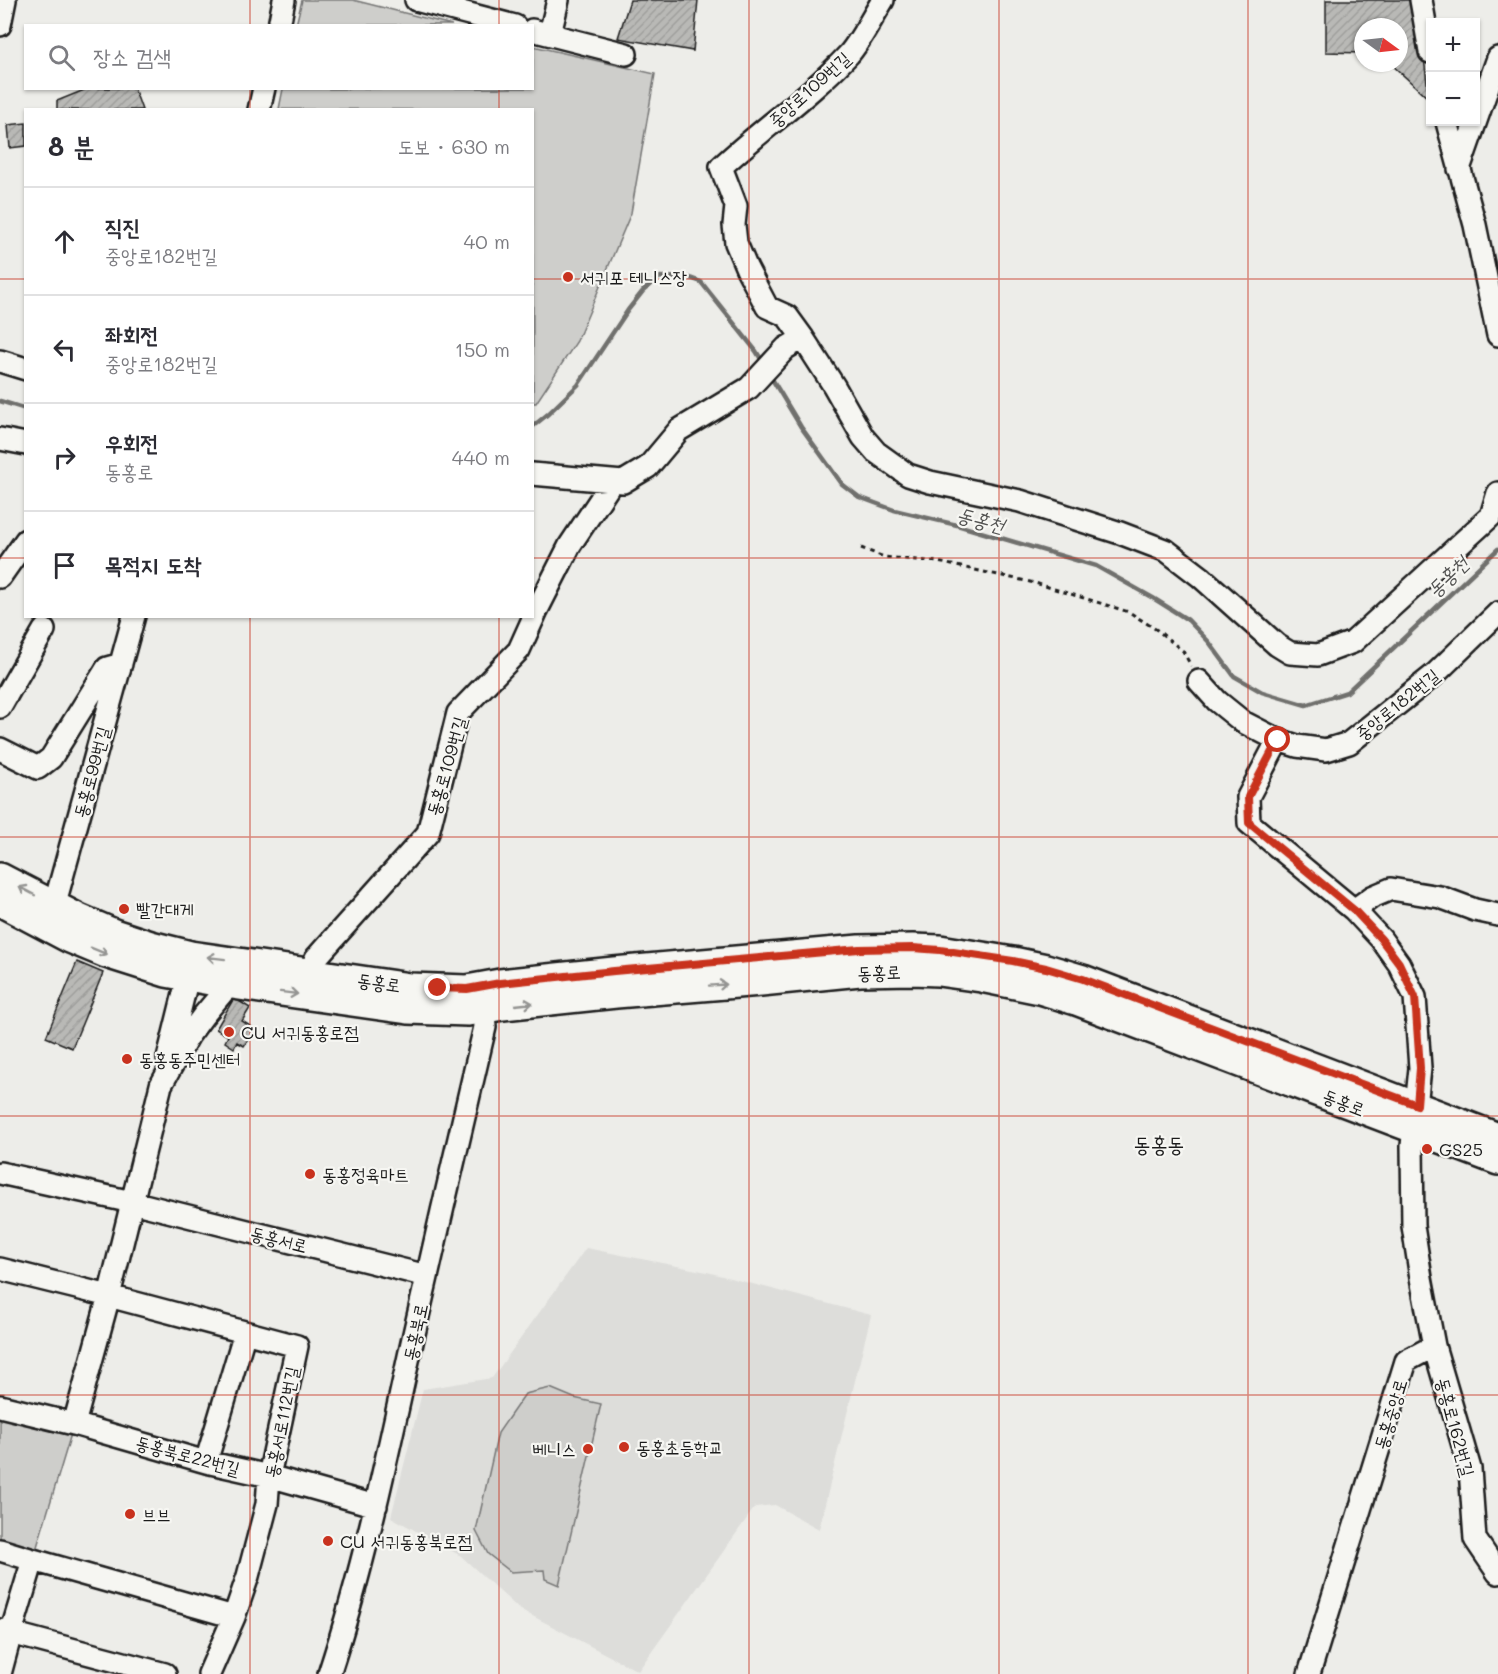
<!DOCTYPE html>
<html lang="ko">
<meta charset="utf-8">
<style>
:root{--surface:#fff;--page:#f2f2f3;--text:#2b2b33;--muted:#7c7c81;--line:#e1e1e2}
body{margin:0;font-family:Mali,"Poor Story",sans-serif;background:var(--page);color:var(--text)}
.controls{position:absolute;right:18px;top:18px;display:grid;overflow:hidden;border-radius:0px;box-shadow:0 2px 4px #0004}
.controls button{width:54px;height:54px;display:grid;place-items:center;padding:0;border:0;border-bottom:2px solid var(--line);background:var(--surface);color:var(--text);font:30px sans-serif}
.compass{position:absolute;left:1354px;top:18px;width:54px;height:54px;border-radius:50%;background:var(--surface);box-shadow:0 2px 4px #0004;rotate:105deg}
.stop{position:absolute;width:18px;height:18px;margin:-14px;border:4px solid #c8321e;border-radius:50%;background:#fff}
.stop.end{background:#c8321e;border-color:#fff;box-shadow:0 2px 6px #0008}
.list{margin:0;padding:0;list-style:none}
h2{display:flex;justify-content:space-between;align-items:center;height:78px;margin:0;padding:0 24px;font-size:26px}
h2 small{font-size:20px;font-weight:400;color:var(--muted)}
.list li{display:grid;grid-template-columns:39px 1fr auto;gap:18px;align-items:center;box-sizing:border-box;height:108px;padding:0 24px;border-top:2px solid var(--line)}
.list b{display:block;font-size:22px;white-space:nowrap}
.list p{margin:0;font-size:20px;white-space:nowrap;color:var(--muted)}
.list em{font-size:20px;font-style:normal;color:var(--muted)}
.icon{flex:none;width:33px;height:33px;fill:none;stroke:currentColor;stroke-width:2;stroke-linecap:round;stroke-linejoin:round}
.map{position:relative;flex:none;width:1498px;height:1674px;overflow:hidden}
.search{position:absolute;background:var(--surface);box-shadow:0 2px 4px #0004;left:24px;top:24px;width:510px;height:66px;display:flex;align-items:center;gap:15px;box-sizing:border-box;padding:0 21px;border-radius:0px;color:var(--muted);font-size:22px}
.panel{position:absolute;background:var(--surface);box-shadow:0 2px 4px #0004;left:24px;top:108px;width:510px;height:510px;border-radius:0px}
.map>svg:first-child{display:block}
.built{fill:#ddddda}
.park{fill:#cececb;stroke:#757574;stroke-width:1.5}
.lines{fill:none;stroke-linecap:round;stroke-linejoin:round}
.stream{stroke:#6f6f6d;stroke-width:4.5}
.building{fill:url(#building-hatch);stroke:#1c1c1c;stroke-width:1.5}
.minor-casing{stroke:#1c1c1c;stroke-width:26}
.major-casing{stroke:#1c1c1c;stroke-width:32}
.path{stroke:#1c1c1c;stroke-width:3;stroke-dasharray:4.5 4.5;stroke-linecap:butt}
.minor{stroke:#f6f6f2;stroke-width:21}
.major{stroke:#f6f6f2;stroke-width:27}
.oneway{stroke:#949492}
.route{stroke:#c8321e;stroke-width:8}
.grid{fill:none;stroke:#c8321e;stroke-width:1.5;stroke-opacity:0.55}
.poi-dot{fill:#c8321e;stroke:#f6f6f2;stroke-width:2}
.labels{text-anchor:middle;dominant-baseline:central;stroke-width:4.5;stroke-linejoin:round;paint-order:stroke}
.street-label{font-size:18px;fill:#1c1c1c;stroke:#f6f6f2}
.poi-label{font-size:18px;fill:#1c1c1c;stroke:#f6f6f2;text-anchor:start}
.water-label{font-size:20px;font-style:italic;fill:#535352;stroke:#f6f6f2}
.quarter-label{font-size:21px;fill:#1c1c1c;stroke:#f6f6f2}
</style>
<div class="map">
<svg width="1498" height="1674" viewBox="0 0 1498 1674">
<defs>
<pattern id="building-hatch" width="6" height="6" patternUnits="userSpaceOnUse" patternTransform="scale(1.5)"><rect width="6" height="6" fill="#b9b9b6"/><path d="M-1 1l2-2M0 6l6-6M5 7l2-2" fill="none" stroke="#9e9e9c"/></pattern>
</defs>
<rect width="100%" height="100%" fill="#edede9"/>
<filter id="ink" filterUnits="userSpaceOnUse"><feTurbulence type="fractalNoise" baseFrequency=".0167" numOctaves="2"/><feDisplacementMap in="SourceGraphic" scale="12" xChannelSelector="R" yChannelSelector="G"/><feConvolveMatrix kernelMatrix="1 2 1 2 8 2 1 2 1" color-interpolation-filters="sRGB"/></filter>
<g filter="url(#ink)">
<path class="built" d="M586,1248L707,1272L871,1315L819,1529L775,1505L755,1507L638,1671L519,1609L461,1556L391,1517L423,1389L492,1378Z"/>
<path class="park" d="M302,0H353L452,25H296Z
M533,46L655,74L631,213L577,341L536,403H533L532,110L279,109L283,89L532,88Z
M550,1388L574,1398L601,1404L559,1585L545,1579L544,1570L511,1572L488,1554L476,1531L498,1433L525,1394Z
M0,1406L74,1424L33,1560L0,1550Z"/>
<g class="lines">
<path class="stream" d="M769,374L801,427L842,484L859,497L894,510L957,525L1096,566L1153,598L1188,620L1209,642L1234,676L1262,692L1306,705L1347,692L1498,549
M0,401L26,409
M532,427L548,414L578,385L628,310L643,291L660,277L690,278L701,282L756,351L764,364"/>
</g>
<path class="building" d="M630,0H698L693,51L618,38Z
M1326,0H1417L1429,99L1390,63H1399V27H1363V53L1326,52Z
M89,88H134L142,110H57V101Z
M26,123V146L10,148L8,125Z
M77,962L103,973L72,1048L46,1037Z
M234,998L250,1008L242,1021L255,1029L244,1046L237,1042L234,1048L225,1042L228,1036L216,1029Z"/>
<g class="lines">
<defs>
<path id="minor" d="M416,0L515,26
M883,0C873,16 861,40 849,54C810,96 763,128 721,167L736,206L734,225L736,243L747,269L767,307L787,316L803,338L834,386L863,437L876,452L908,475L930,482L1020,501L1120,533L1167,551L1201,577L1277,645L1290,653L1318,655L1353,642L1491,516
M1421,0L1430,52
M0,25L5,0
M279,26L284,0
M532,30L626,54
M550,34L558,0
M259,110L264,88
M1447,122L1475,225L1498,335
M1459,169L1498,58
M0,361L26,369
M0,439L26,444
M532,474L623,482L648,467L679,430L749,388L786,348L803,338
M1491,516L1498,493
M0,577L26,540
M1199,681L1217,701L1243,722L1278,740L1297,746L1326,750L1349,743L1434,675L1498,613
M0,707L44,630
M1278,740L1248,797L1249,823L1354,910L1381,939L1399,964L1415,997L1420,1068L1412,1146L1413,1226L1421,1278L1434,1346L1470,1469L1475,1539L1498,1573
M0,749L38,768L51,758L107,668L121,664
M1354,910L1372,897L1391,889L1440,897L1475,910L1498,915
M49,919L58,892L134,616
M310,972L316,958L428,833L458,713L519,650L537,610L570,545L612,482
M168,1058L188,977
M0,1173L132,1202L427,1276
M0,1269L109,1296L161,1085L189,1035L203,1016L224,991L232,985
M0,1406L74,1424L206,1462L269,1476L376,1506
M74,1424L109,1296L297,1346L269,1476L267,1504L248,1576L234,1617
M206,1462L245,1332
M0,1550L33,1560L234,1617L209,1674
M33,1560L11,1633L165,1674
M0,1630L11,1633L0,1674
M329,1674C364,1567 387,1457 411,1347C435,1240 460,1134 485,1027L483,996
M1309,1674L1406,1361L1434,1346"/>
<path id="major" d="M0,877L79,918L114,933L151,945L191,955L410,987L467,989L500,983L614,971L859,949L913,948L940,949L1013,961L1046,968L1083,979L1498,1137
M0,902L70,939L106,954L166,973L232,985L408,1010L468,1012L503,1006L616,994L761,982L860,972L913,971L938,972L981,978L1040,990L1076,1001L1498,1161"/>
</defs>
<use href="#minor" class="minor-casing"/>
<use href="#major" class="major-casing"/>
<path class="path" d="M861,548L884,557L938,562L1035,583L1129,612L1157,630L1183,651L1191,666"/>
<use href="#minor" class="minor"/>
<use href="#major" class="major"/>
</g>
<defs><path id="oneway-shaft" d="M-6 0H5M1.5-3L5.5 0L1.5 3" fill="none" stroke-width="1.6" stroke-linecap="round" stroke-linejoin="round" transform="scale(1.5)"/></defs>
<g class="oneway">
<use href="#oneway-shaft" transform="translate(27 891) rotate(-152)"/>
<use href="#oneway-shaft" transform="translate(99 951) rotate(22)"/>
<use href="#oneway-shaft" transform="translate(216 958) rotate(-173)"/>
<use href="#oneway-shaft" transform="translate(718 985) rotate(-4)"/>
<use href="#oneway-shaft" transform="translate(289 993) rotate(7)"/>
<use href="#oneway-shaft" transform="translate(524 1004) rotate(-6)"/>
</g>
</g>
<g class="lines" filter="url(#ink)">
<path class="route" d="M438,988L467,989L500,983L614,971L859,949L913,948L940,950L1013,961L1046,968L1083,979L1417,1105L1420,1068L1415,997L1399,963L1381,939L1354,910L1249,823L1248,797L1278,740"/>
</g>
<path class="grid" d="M250,0V26M499,0V26M749,0V1674M999,0V1674M1248,0V1674M250,88V110M499,88V110M0,279H26M532,279H1498M0,558H26M532,558H1498M250,616V1674M499,616V1674M0,837H1498M0,1116H1498M0,1395H1498"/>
<g class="poi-dot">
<circle cx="568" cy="277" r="6"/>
<circle cx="124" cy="909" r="6"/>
<circle cx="229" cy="1032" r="6"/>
<circle cx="127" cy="1059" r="6"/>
<circle cx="1427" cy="1149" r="6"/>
<circle cx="310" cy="1174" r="6"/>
<circle cx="624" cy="1447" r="6"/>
<circle cx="588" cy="1449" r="6"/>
<circle cx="130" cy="1514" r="6"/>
<circle cx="328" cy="1541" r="6"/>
</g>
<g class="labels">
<g class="street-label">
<text transform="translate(809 89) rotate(-42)">중앙로109번길</text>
<text transform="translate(1397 704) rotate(-39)">중앙로182번길</text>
<text transform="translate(446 766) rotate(-74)">동홍로109번길</text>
<text transform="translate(91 772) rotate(-75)">동홍로99번길</text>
<text transform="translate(879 972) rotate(-2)">동홍로</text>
<text transform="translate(379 982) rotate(8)">동홍로</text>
<text transform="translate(1344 1102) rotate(21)">동홍로</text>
<text transform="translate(279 1239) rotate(14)">동홍서로</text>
<text transform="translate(415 1332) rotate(-78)">동홍북로</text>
<text transform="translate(1390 1414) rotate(-73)">동홍중앙로</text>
<text transform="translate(281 1422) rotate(-79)">동홍서로112번길</text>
<text transform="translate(1456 1427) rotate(75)">동홍로162번길</text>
<text transform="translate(188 1455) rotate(15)">동홍북로22번길</text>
</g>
<g class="poi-label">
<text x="580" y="277">서귀포 테니스장</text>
<text x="136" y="909">빨간대게</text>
<text x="241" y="1032">CU 서귀동홍로점</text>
<text x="139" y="1059">동홍동주민센터</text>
<text x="1439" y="1149">GS25</text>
<text x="322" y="1174">동홍정육마트</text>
<text x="636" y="1447">동홍초등학교</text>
<text x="576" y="1449" text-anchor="end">베니스</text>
<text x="142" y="1514">브브</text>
<text x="340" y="1541">CU 서귀동홍북로점</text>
</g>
<g class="water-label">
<text transform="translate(981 519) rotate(15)">동홍천</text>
<text transform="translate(1447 576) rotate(-44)">동홍천</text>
</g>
<g class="quarter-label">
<text x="1159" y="1143">동홍동</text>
</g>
</g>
</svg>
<div class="controls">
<button>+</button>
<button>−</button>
</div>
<svg class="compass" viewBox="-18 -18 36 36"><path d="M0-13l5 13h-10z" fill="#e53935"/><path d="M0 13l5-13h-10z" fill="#7c7c81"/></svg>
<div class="stop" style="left:1278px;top:740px"></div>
<div class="stop end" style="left:438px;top:988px"></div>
<div class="search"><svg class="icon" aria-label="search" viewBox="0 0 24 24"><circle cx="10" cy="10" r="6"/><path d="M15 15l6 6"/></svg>장소 검색</div>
<section class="panel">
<h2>8 분<small>도보 · 630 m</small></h2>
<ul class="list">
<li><svg class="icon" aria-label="ahead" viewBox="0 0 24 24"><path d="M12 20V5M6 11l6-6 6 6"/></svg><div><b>직진</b><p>중앙로182번길</p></div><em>40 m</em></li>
<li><svg class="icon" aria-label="left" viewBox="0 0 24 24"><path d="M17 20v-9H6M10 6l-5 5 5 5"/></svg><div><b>좌회전</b><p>중앙로182번길</p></div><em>150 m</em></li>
<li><svg class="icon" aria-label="right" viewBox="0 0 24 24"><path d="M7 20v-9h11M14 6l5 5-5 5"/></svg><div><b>우회전</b><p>동홍로</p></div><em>440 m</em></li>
<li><svg class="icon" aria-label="arrive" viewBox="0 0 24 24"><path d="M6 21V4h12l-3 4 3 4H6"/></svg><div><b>목적지 도착</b></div></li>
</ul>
</section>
</div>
